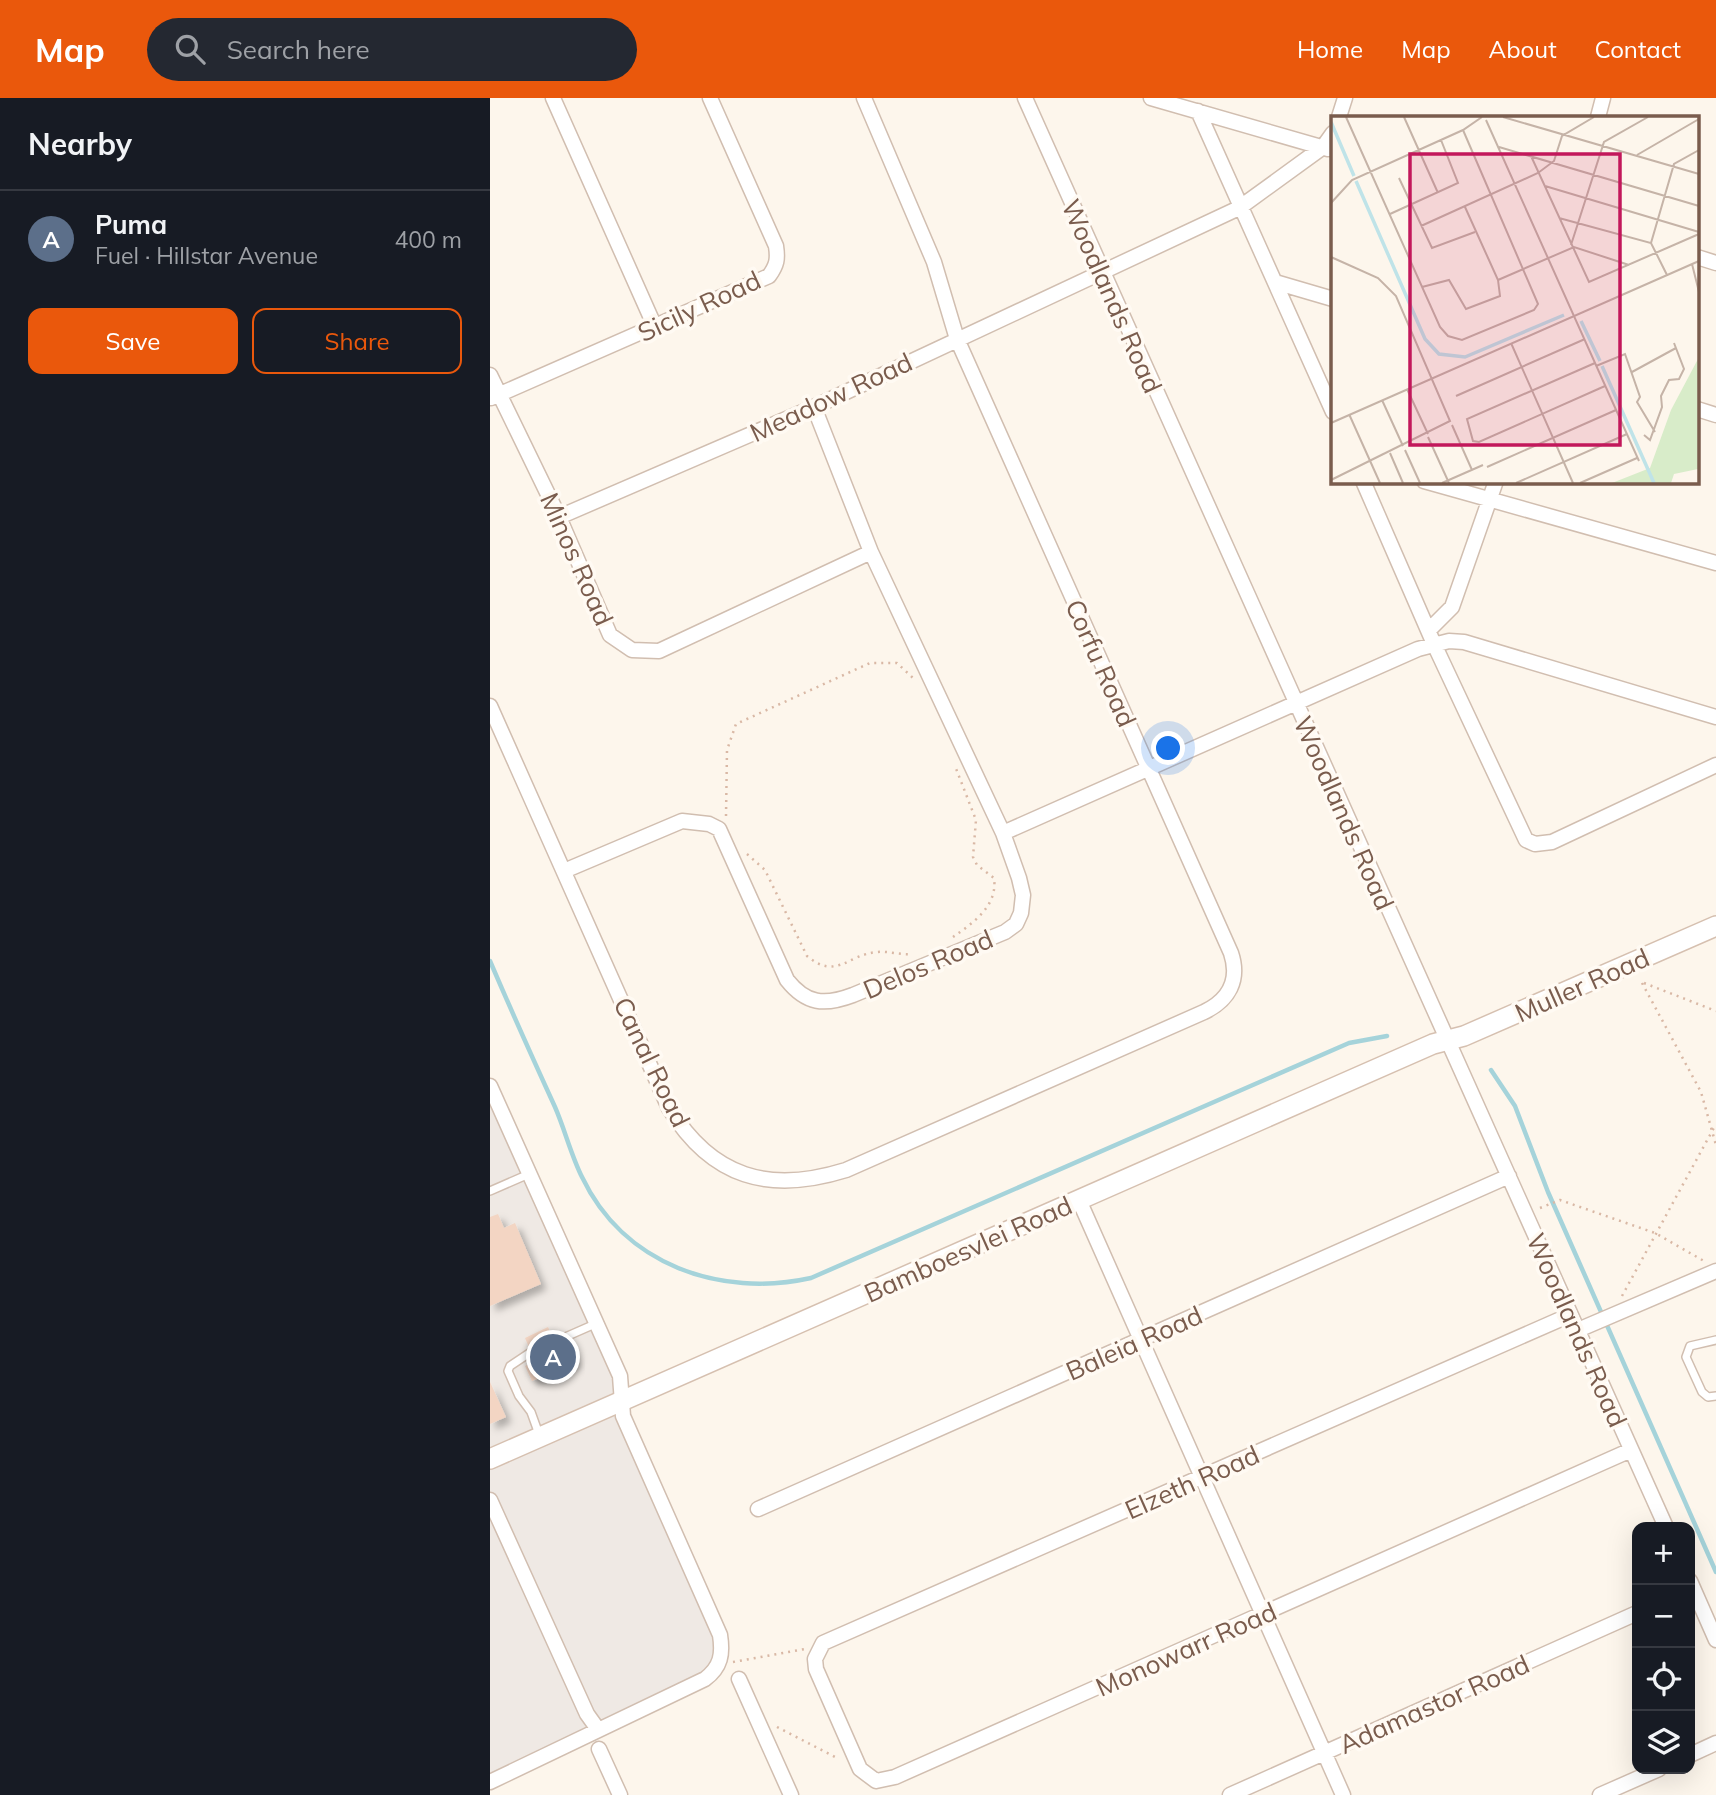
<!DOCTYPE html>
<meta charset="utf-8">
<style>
:root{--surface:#171b24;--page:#242831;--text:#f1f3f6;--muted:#9ea1a6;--line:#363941;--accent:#ea580c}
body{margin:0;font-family:Mulish,sans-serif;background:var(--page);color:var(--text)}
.controls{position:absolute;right:21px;bottom:21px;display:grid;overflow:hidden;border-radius:14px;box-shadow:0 7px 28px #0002}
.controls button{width:63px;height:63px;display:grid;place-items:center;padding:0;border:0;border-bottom:2px solid var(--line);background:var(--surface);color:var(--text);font:35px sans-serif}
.you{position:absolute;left:679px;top:651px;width:24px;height:24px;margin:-18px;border:5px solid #fff;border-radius:50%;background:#1a73e8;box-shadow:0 0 0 10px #1a73e833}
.badge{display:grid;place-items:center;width:46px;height:46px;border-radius:50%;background:var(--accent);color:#fff;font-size:23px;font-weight:700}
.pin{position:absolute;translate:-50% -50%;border:4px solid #fff;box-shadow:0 2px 7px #0006}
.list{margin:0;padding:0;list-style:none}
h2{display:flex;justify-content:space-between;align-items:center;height:91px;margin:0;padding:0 28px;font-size:30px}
h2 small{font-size:23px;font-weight:400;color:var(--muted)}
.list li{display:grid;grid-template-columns:46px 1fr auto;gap:21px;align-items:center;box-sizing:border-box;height:98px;padding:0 28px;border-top:2px solid var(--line)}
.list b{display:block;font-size:26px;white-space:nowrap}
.list p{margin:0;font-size:23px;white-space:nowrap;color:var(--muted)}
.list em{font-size:23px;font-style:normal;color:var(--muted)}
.actions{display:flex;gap:14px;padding:21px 28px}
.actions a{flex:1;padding:16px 0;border:2px solid var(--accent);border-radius:14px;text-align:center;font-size:24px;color:var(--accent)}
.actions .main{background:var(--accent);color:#fff}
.icon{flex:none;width:38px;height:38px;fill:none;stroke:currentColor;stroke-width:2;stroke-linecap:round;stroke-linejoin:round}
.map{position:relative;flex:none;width:1226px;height:1697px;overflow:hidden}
header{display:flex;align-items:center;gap:42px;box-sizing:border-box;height:98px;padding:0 35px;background:var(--accent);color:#fff}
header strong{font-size:33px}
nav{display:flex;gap:38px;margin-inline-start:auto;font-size:24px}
.search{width:490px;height:63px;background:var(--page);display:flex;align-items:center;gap:18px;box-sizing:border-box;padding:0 24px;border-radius:38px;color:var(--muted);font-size:26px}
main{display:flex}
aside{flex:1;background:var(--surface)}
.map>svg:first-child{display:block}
.industrial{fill:#efe9e4}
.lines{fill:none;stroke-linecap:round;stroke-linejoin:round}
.stream{stroke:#a5d3da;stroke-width:4.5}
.building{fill:#f3d5c3;filter:url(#shadow)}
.lane-casing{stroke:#d1beb0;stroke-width:10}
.street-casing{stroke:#d1beb0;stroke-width:17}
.secondary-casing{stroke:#d6c0b0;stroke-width:22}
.path{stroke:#d9b8a5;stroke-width:2.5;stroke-dasharray:2 5;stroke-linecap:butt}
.lane{stroke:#fff;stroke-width:7}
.street{stroke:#fff;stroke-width:14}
.secondary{stroke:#fff;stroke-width:19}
.labels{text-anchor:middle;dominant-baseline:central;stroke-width:7;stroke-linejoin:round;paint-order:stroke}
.street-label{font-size:26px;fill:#7a5c4d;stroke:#fffaf3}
.inset-river{fill:none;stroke:#bfe3e8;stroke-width:3.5}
.inset-road{fill:none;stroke:#c5b3a7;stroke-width:2}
.view{fill:#c2185b;fill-opacity:0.15;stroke:#c2185b;stroke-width:3.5}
.inset-edge{fill:none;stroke:#7a5c4d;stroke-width:3.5}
</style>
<header>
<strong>Map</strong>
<div class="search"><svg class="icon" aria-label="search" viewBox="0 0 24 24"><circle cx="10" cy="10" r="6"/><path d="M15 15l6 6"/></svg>Search here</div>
<nav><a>Home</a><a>Map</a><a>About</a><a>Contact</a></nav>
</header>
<main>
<aside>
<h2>Nearby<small></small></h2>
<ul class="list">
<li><span class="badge" style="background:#5c6f8a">A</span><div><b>Puma</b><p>Fuel · Hillstar Avenue</p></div><em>400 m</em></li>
</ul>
<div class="actions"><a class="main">Save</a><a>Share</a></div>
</aside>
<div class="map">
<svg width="1226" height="1697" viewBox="0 0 1226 1697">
<defs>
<filter id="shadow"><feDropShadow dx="5.5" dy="5.5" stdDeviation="3.5" flood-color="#0004"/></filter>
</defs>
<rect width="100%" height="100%" fill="#fdf6ec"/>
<path class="industrial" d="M0,982L235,1545L233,1565L0,1681Z"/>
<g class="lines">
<path class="stream" d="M0,863C21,912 43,961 65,1009C75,1032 81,1057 92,1079C134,1167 230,1200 321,1180L859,945L897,938
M1001,972L1025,1008L1058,1094L1226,1474"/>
</g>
<path class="building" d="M8,1116L14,1130L25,1125L51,1186L0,1208V1119Z
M58,1229L68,1253L79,1249L86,1264L42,1283L35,1268L45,1263L35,1240Z
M0,1284L16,1319L0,1326Z"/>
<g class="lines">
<defs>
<path id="lane" d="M0,1093L39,1076
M1226,1242L1200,1248L1196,1259L1212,1294L1218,1299L1226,1298
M64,1244L105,1226
M41,1254L20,1268L18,1273L29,1298L41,1314L50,1339"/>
<path id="street" d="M63,0L165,229
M535,0L1176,1429
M661,0L838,51
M708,13L843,314
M849,19L855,0
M1108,19L1113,0
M1207,159L1226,165
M785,184L843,201
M0,277L69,419L120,537L142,552L169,553L381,454
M1,300L279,178C287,167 288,161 286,148L220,0
M1207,311L1226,317
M873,383L944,546L1036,742L1045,746L1062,744L1226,667
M934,383L1226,465
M69,419L324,309L749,110L833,49L843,35
M939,532L962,509L1006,383
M0,608L179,1010C222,1080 279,1096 356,1072L714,914C739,902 750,882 741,855L467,241L444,164L374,0
M513,735L928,551L959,543L974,544L1226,619
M74,773L192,723L219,726L229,731L297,882C316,906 334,908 363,897L515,834L526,826L531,815L533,797L529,780L513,735L381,454L324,309
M0,988L130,1278L133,1318L230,1537C233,1556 231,1569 215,1581L0,1684
M589,1102L853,1697
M1080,1217L333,1545L325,1561L326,1571L370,1671L386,1683L405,1679L1141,1352
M1088,1232L1226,1173
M0,1402L97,1616L107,1630
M268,1411L1019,1078
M1200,1483L1226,1542
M249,1581L301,1697
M109,1651L130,1697
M1200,1657L1226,1645
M740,1697L1147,1515
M1110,1697L1169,1671"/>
<path id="secondary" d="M0,1361L943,946L974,938L1226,828"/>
</defs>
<use href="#lane" class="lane-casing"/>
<use href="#street" class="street-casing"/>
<use href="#secondary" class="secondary-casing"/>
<path class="path" d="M236,718L237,652L246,626L380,565H407L423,580
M257,756L275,772L317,858C347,883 357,856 388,854C399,853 410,857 421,856
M463,839C483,825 508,808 504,780L487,767L483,759L486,722L465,668
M1152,885L1211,994L1226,1047
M1154,885L1226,913
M1050,1110L1070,1102L1165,1135L1214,1163
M1132,1198L1226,1026
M243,1564L315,1551
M287,1629L349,1661"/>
<use href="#lane" class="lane"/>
<use href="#street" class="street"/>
<use href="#secondary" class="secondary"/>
</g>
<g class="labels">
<g class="street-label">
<text transform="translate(622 198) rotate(66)">Woodlands Road</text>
<text transform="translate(209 208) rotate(-25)">Sicily Road</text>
<text transform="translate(341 299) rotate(-25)">Meadow Road</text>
<text transform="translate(87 461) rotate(66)">Minos Road</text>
<text transform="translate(611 565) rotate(66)">Corfu Road</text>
<text transform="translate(854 715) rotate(66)">Woodlands Road</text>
<text transform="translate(438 866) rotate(-23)">Delos Road</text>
<text transform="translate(1092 887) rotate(-24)">Muller Road</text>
<text transform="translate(162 964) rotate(64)">Canal Road</text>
<text transform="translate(478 1151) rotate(-24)">Bamboesvlei Road</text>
<text transform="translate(1087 1232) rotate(66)">Woodlands Road</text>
<text transform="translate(644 1245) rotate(-24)">Baleia Road</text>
<text transform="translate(702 1384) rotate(-24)">Elzeth Road</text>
<text transform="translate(696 1551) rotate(-24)">Monowarr Road</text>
<text transform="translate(944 1606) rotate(-24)">Adamastor Road</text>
</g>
</g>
<g transform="translate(841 18)">
<rect width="368" height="368" fill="#fdf6ec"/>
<path d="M367,243V353L343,358L340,367H281L319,352L340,294Z" fill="#d8ecc9"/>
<path class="inset-river" d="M0,6L23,60M25,65L94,223L108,238L134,241L233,199M250,205L269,245M271,250L323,367"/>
<path class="inset-road" d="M15,1L109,211L117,220L131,224L203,194L207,188L132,14M73,1L107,77M172,1L368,58M155,4L308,345M168,31L368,90M306,39L368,3M200,40L258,166L368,118M68,62L101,132L144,116M214,70L368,116M0,87L21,64L132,14L151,1M59,98L127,67L110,24M228,102L320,127L336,159M90,110L207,57L223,45L231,20L263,1M320,127L343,48L368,34M240,129L273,26L317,1M0,141L47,162L65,180L119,305L0,364M361,148L368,176M167,164L243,131L298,149M91,171L118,164L135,193L169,180L167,164L134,91M180,227L242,367M264,247L136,303L142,325L148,326L274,270M265,250L294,238L309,281L306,286L324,316M301,256L345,232M76,273L97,318M125,280L254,223M51,284L72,330M18,298L49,367M0,307L368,145M121,309L141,354M313,319L319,324L331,291L330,280L338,264L348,263L353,253L343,227M97,321L118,367M74,334L89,367M59,337L72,367M156,351L285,294M111,367L152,349M185,367L296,318M249,367L306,342"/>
<path class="view" d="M79,38H289V329H79Z"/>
<rect width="368" height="368" class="inset-edge"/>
</g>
</svg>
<div class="controls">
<button>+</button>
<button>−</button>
<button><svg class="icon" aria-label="locate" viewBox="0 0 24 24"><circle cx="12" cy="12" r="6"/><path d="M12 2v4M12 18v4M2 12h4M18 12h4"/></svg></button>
<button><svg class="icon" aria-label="layers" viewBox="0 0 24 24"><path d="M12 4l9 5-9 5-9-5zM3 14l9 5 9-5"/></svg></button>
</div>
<div class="you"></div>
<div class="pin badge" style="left:63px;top:1259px;background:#5c6f8a">A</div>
</div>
</main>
